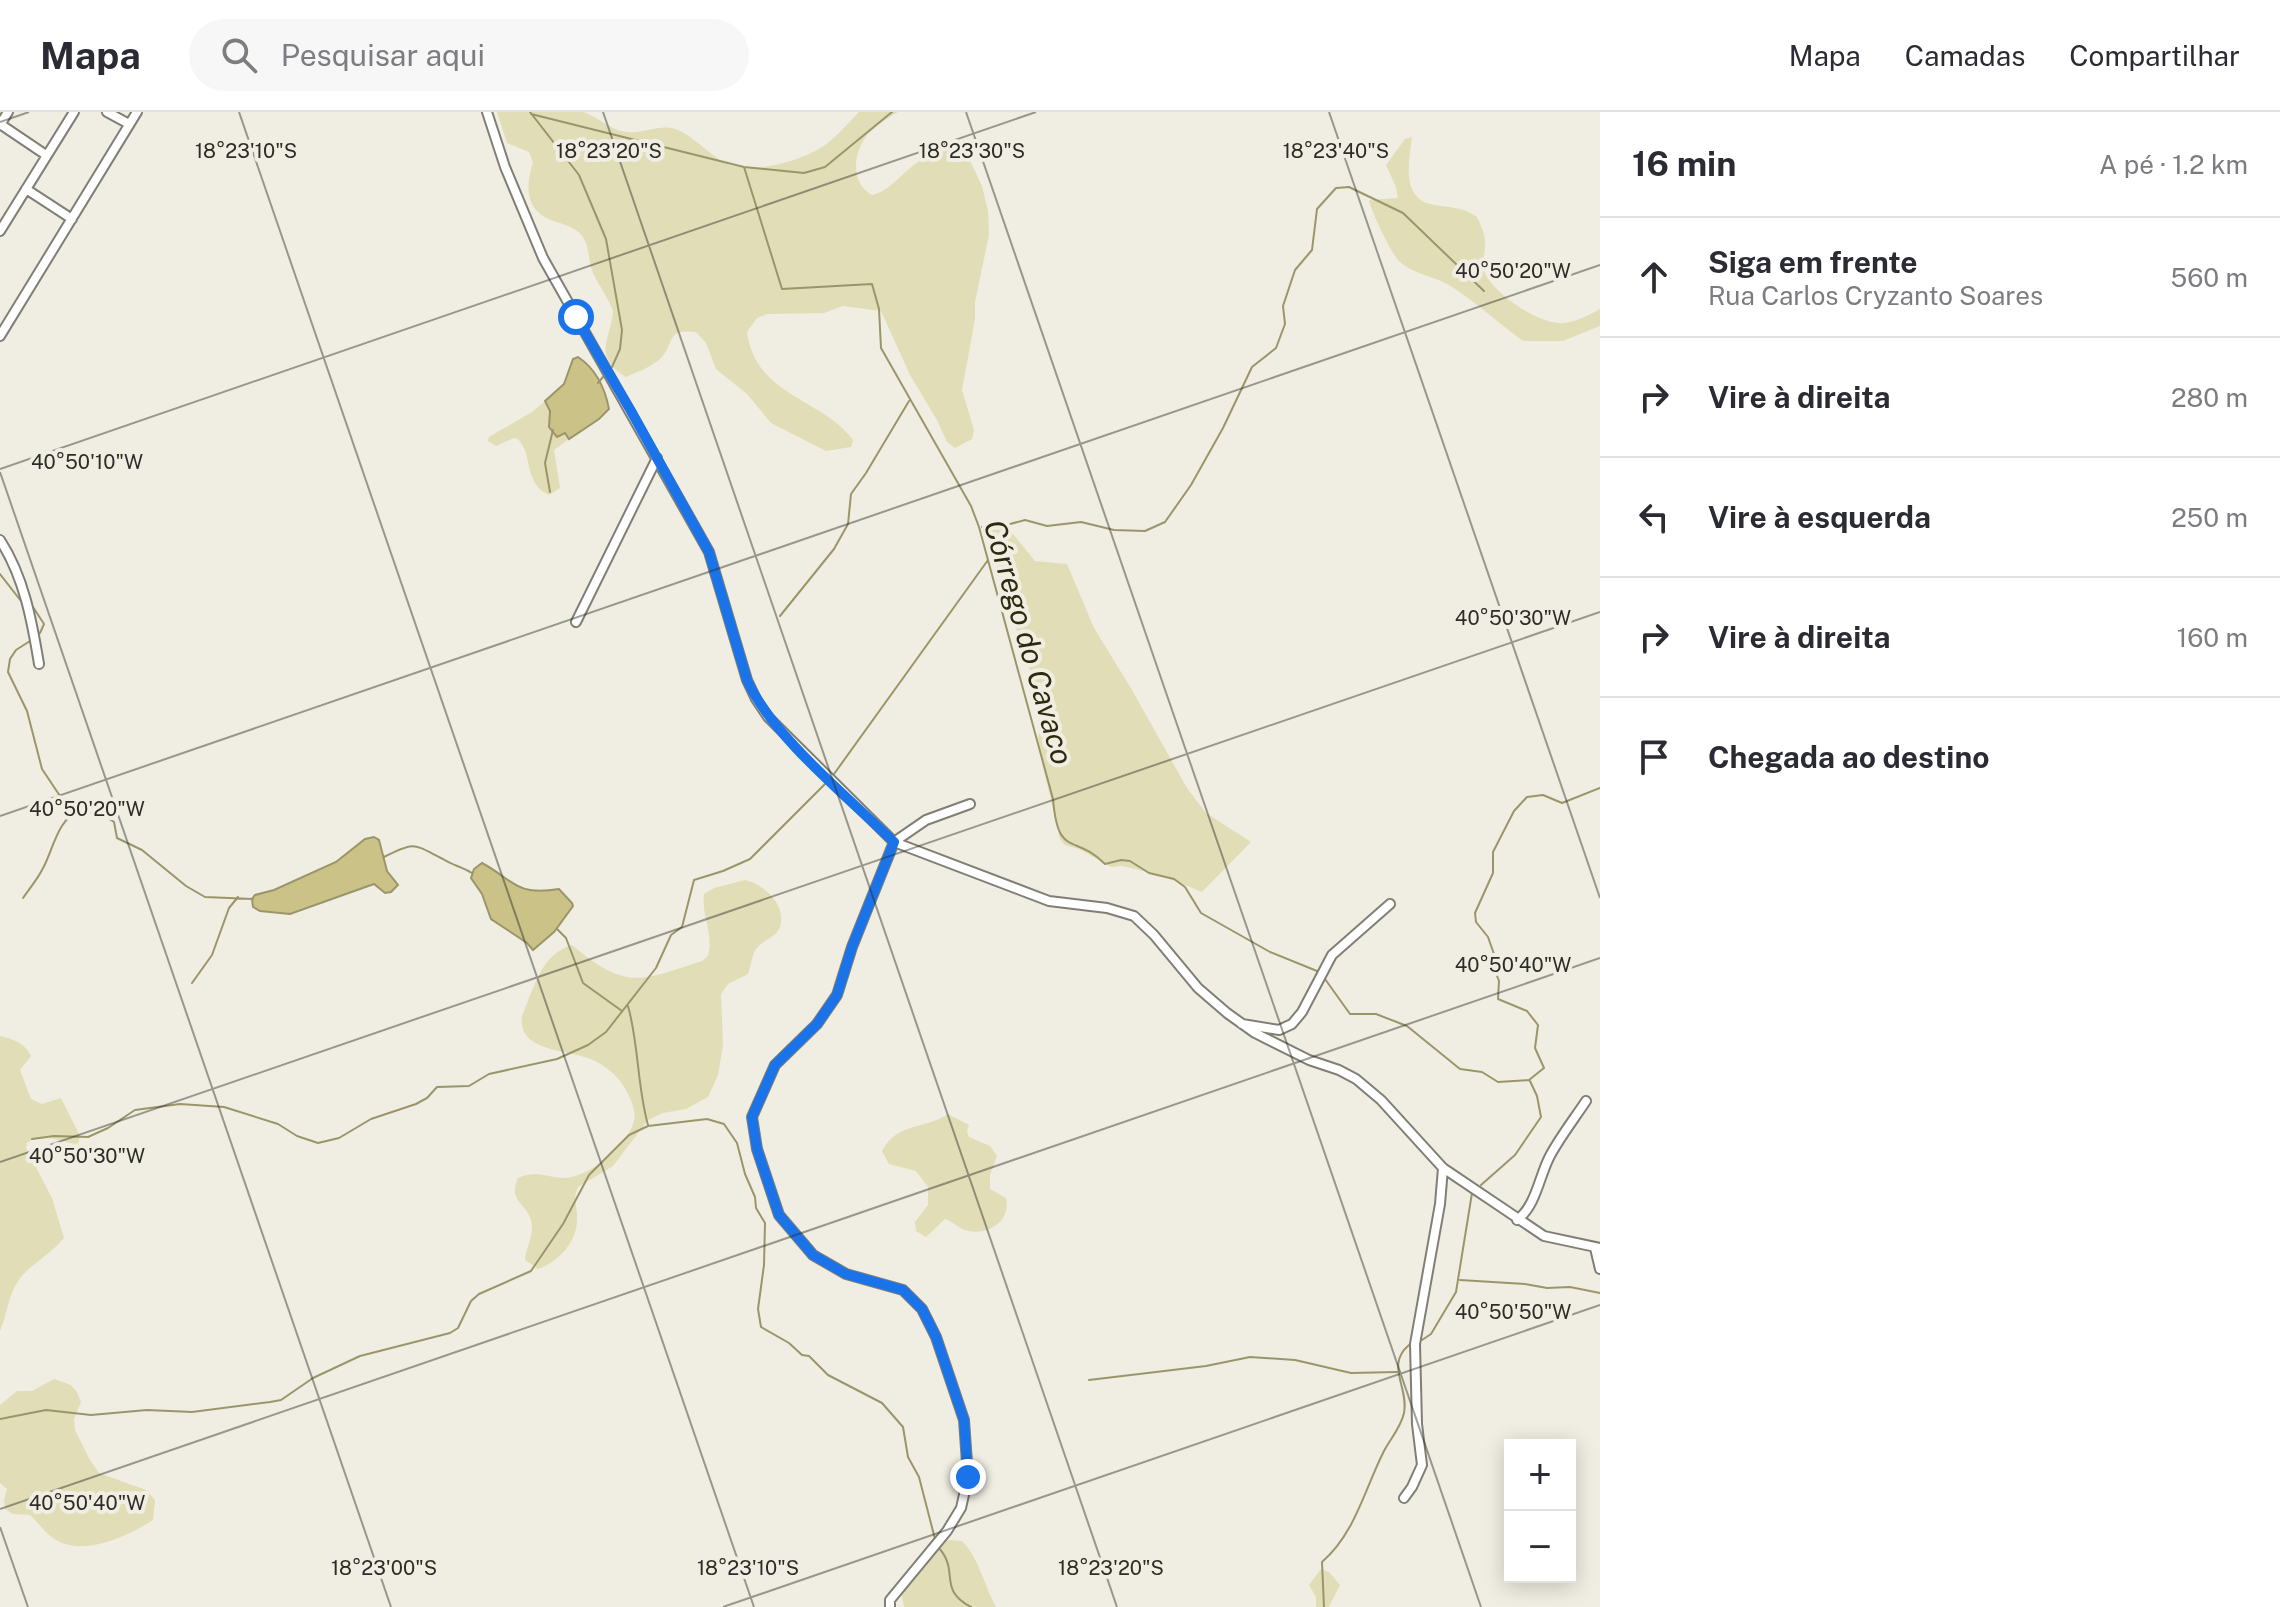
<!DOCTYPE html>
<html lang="pt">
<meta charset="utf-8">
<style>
:root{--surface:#fff;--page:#f7f7f7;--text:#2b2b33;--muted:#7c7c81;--line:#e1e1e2}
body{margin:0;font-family:"Public Sans",sans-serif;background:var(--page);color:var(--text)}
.controls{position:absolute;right:24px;bottom:24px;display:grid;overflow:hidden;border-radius:0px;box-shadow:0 4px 20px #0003}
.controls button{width:72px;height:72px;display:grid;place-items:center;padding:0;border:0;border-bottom:2px solid var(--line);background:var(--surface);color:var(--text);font:40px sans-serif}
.stop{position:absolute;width:24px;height:24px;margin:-18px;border:6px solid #1a73e8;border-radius:50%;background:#fff}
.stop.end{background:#1a73e8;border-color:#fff;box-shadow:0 2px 8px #0008}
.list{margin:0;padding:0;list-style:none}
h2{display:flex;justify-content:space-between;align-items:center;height:104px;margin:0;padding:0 32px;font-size:34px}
h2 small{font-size:26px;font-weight:400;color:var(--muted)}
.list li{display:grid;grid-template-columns:52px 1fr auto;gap:24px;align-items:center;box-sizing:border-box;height:120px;padding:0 32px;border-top:2px solid var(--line)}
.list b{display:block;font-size:30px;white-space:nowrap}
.list p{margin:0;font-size:26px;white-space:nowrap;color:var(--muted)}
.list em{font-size:26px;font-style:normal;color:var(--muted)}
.icon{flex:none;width:44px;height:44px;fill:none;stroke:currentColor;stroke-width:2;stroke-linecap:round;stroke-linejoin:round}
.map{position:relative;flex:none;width:1600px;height:1495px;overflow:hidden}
header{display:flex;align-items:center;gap:48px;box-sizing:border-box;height:112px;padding:0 40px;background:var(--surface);border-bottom:2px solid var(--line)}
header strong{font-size:38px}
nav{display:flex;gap:44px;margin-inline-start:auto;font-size:28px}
.search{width:560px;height:72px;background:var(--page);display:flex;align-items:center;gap:20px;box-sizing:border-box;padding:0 28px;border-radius:44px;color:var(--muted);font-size:30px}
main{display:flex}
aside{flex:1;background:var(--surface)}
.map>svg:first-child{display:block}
.green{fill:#e1ddb6}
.water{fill:#cac287;stroke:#9b956a;stroke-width:2}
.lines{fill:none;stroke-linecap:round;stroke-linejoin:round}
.stream{stroke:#9b956a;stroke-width:2}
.minor-casing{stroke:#817f75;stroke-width:12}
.minor{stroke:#fff;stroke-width:8}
.route{stroke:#1a73e8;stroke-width:10}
.ticks{fill:none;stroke:#2d2c28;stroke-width:2;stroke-opacity:0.45}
.labels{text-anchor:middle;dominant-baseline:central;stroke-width:8;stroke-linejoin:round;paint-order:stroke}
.water-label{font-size:30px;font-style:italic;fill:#2e2a0f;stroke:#f0eee2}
.ticks-label{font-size:20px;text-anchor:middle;fill:#2d2c28;stroke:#f0eee2;stroke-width:8;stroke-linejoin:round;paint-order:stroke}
</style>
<header>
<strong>Mapa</strong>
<div class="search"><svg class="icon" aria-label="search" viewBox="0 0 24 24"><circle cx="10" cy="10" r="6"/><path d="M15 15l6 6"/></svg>Pesquisar aqui</div>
<nav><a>Mapa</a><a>Camadas</a><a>Compartilhar</a></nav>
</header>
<main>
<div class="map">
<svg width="1600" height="1495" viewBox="0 0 1600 1495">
<rect width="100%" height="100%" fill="#f0eee2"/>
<path class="green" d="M497,0C516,0 567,0 583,0C599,5 609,18 627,20C643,22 660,12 675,17C690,21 710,43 725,51C751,64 808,48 829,30C840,21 849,10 859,0H898C888,6 875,14 867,23C853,41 850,71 872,83C888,79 897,67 909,57C924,44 943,35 962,32L982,74L988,99L989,123L975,190V207L962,278L974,318L972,327L955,336L947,330L937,308L910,263L881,199L843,194L824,201L767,202L757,206L747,220C756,285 822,286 853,328L851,335L826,339L771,311L747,282L716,257L706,231L696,220C664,217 676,231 660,247C651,255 637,260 626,265C592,244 610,230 613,199C608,185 599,174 593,161C588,149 590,136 583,125C574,113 563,113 551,108C524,97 526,73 533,50L529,40L507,31Z
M1412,25C1409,50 1400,88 1435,93C1452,96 1463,95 1477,105C1480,112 1485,121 1485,129C1486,139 1481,149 1484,159C1493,182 1541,214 1565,211C1578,209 1589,203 1600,197V214L1563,229H1523C1498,211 1476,190 1449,173C1434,164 1412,162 1399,149C1392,143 1370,97 1369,88L1398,86L1396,75L1386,53L1405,27Z
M545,289L550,299L549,315L557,325L565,320L569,327L554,338L560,376L549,383C523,371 534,345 518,327L514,326L496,334L488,329L489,325L532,300Z
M1004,417L1013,422L1035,449L1067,452L1094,516L1132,578L1187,676L1206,701L1251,730L1202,780L1161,763L1122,754L1111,755L1079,737L1065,733L1060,727L1042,650L1038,626L1042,606L1037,579L1011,501L990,423L992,418Z
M745,768C763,772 787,792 780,815C776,826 762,828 756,837C752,843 751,854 748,862L728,872L721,882L723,933L718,963L708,985L686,997L663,1001L648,1008L613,1054L578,1075C572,1088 578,1095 577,1108C577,1130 558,1150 538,1157L525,1148C526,1134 535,1122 531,1108C525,1089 508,1090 518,1066C538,1057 546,1066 566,1066C591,1065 640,1026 634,998C628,974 614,958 593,948C570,937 517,941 522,904C534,876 541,842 572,833C627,879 640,869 702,849L708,844C714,821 701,804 704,782L714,776Z
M0,924C13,927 25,931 31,944L20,958L31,987L42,992L61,986L80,1024L78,1032C59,1031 45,1018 27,1031L26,1036L52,1086L64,1126C52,1141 34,1150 21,1165C8,1181 8,1201 0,1219Z
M948,1002L969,1013L967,1019L969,1025L990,1034L997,1044L990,1063V1077L1006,1086C1011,1108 990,1123 969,1119C960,1118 954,1110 945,1107L926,1125L916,1119L915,1110L928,1093V1075L916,1059L889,1052L882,1039C897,1010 927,1017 948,1002Z
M54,1267L71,1273L77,1280L81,1290L74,1307L75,1318L90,1348L99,1361L146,1378L155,1388L153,1408C127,1425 81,1446 53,1426C44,1420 38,1410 30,1403L13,1402L5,1397L4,1388L7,1377L0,1371V1293L17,1279H32Z
M948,1428L962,1429C979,1446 984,1473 996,1495H904L901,1479L936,1437Z
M1321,1457L1329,1460L1340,1473L1329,1495H1316V1485L1309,1473Z"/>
<path class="water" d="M578,245C596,257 605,276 609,297L599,307L569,327L565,321L557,325L549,315L550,299L545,289L564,272L573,247Z
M374,725L379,728L387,759L398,773L391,780L385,781L374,772L290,802L260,799L253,795L252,787L255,783L274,778L336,750L365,727Z
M482,751C515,769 515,784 559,777L572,791L573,794L554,820L533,838L527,831L491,807L482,782L471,766L474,757Z"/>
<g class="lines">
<path class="stream" d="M530,0L579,63L606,127L622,218L620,237L612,255
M531,2L744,55L804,61L825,55L892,0
M744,55L782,177L872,172L879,197L881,236L971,394L979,415L1053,687C1058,747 1074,721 1105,752L1121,748L1130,749L1149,761L1174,767L1185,775L1201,801L1270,840L1317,859
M598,271L603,265
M550,380L545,351L553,318
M982,415H999L1025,408L1047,414L1081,410L1114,418L1145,419L1165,410L1191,373L1223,316L1252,255L1276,236L1285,212L1283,194L1295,158L1312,138L1317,97L1336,76L1349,75L1403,101L1484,179
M0,462L21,489
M33,495L44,512L40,521
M780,504L834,437L848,412L851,382L866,361L909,289
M30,529L16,538L10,547L8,560L27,599L42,657L60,684
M834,662L988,448
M384,745C416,729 413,732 443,747C452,753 462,755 472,761
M23,786C29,777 37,768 42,758C53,739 57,707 80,698L105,704L114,710L117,726L142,738L186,774L205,785L253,787
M557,817L566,826L583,871L622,899
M1325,867L1350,902H1376L1407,914L1460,957L1482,960L1498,970L1529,968L1544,956L1535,936L1538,913L1527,899L1498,887L1499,869L1494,856L1495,845L1488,825L1476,810L1475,801L1493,761V740L1514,699L1527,685L1543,683L1562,691L1600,676
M192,871L212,843L229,796L238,785
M628,894C639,933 637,974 648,1013
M32,1027L54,1024L88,1025L108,1016L135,998L180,992L224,995L278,1012L297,1024L318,1031L339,1026L371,1007L416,992L427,986L437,975L469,974L489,962L557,947L588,933L606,920L656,856L671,823L682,815L694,768L723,759L750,747L825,672
M1481,1073L1515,1043L1541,1005L1537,984L1530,969
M1460,1168L1525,1172L1547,1176L1570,1175L1600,1181
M1422,1228L1431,1222L1456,1180L1472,1081
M1089,1268L1206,1254L1250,1245L1295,1248L1351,1261L1397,1260
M0,1307L46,1298L91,1303L147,1298L192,1300L270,1290L281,1288L313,1266L360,1244L450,1221L458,1216L471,1189L479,1182L531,1159L563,1112L589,1063L629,1023L648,1014L707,1007L724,1012L737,1031L745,1062L755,1085L756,1096L765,1111L764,1153L758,1197L761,1215L789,1231L802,1243L809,1244L828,1263L882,1291L903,1315L908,1345L919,1365L935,1427
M939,1436C960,1460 937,1477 971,1495
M1324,1495L1322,1450C1355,1422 1365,1376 1384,1339C1391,1326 1401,1315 1404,1301C1409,1275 1385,1253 1409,1233"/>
<defs>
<path id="minor" d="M107,0L129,12
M487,0L505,55L543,146L709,440L747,568L756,587L768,605L894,730L1049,789L1107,796L1134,804L1154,823L1198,876L1227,901L1255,921L1309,948L1339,958L1356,967L1381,988L1443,1056L1544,1124L1600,1136
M0,12L46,43
M0,13L8,0
M26,77L72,107
M0,119L74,0
M0,224L137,0
M0,428C24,465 32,509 39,552
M576,510L657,346
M1242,912L1279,918L1292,912L1302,900L1332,843L1390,792
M1517,1108C1537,1093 1539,1063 1551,1042C1561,1024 1574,1007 1586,989
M1595,1136L1600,1157
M1404,1386L1412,1375L1422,1353L1417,1312L1415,1232L1440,1092L1443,1056
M890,1495V1488L947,1419L961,1396L968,1365L964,1308L936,1225L922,1197L903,1178L846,1162L813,1143L779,1103L757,1037L752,1005L775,953L817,912L837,883L852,835L894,730L926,708L970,692"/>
</defs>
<use href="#minor" class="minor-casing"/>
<use href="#minor" class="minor"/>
</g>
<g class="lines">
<path class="route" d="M576,205L631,299L709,440L747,568C772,624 849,686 894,730L852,835L837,883L817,912L775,953L752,1005L757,1037L779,1103L813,1143L846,1162L903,1178L922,1197L936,1225L964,1308L968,1365"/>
</g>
<path class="ticks" d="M239,0L754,1495M603,0L1117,1495M966,0L1481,1495M1329,0L1600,786M0,10L29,0M0,357L1036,0M0,360L391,1495M0,704L1600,153M0,1050L1600,500M0,1397L1600,846M0,1415L28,1495M723,1495L1600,1193"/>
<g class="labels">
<g class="water-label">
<text transform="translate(1029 530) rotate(74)">Córrego do Cavaco</text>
</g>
</g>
<g class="ticks-label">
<text x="246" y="46">18°23'10"S</text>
<text x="609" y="46">18°23'20"S</text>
<text x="972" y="46">18°23'30"S</text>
<text x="1336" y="46">18°23'40"S</text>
<text x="1513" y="166">40°50'20"W</text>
<text x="87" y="357">40°50'10"W</text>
<text x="1513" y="513">40°50'30"W</text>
<text x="87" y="704">40°50'20"W</text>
<text x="1513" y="860">40°50'40"W</text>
<text x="87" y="1051">40°50'30"W</text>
<text x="1513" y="1207">40°50'50"W</text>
<text x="87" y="1398">40°50'40"W</text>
<text x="384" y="1463">18°23'00"S</text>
<text x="748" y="1463">18°23'10"S</text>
<text x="1111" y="1463">18°23'20"S</text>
</g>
</svg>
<div class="controls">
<button>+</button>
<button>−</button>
</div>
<div class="stop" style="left:576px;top:205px"></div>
<div class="stop end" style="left:968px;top:1365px"></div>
</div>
<aside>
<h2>16 min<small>A pé · 1.2 km</small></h2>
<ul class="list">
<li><svg class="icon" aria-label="ahead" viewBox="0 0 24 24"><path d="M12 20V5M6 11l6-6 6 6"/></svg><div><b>Siga em frente</b><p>Rua Carlos Cryzanto Soares</p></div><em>560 m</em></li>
<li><svg class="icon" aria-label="right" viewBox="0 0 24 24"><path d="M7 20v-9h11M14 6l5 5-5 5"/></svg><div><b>Vire à direita</b></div><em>280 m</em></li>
<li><svg class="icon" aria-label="left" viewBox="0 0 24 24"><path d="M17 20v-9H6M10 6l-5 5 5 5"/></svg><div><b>Vire à esquerda</b></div><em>250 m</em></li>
<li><svg class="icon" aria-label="right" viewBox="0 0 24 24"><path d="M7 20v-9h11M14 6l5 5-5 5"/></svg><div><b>Vire à direita</b></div><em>160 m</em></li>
<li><svg class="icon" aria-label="arrive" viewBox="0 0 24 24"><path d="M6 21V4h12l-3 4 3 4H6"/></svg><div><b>Chegada ao destino</b></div></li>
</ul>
</aside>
</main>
